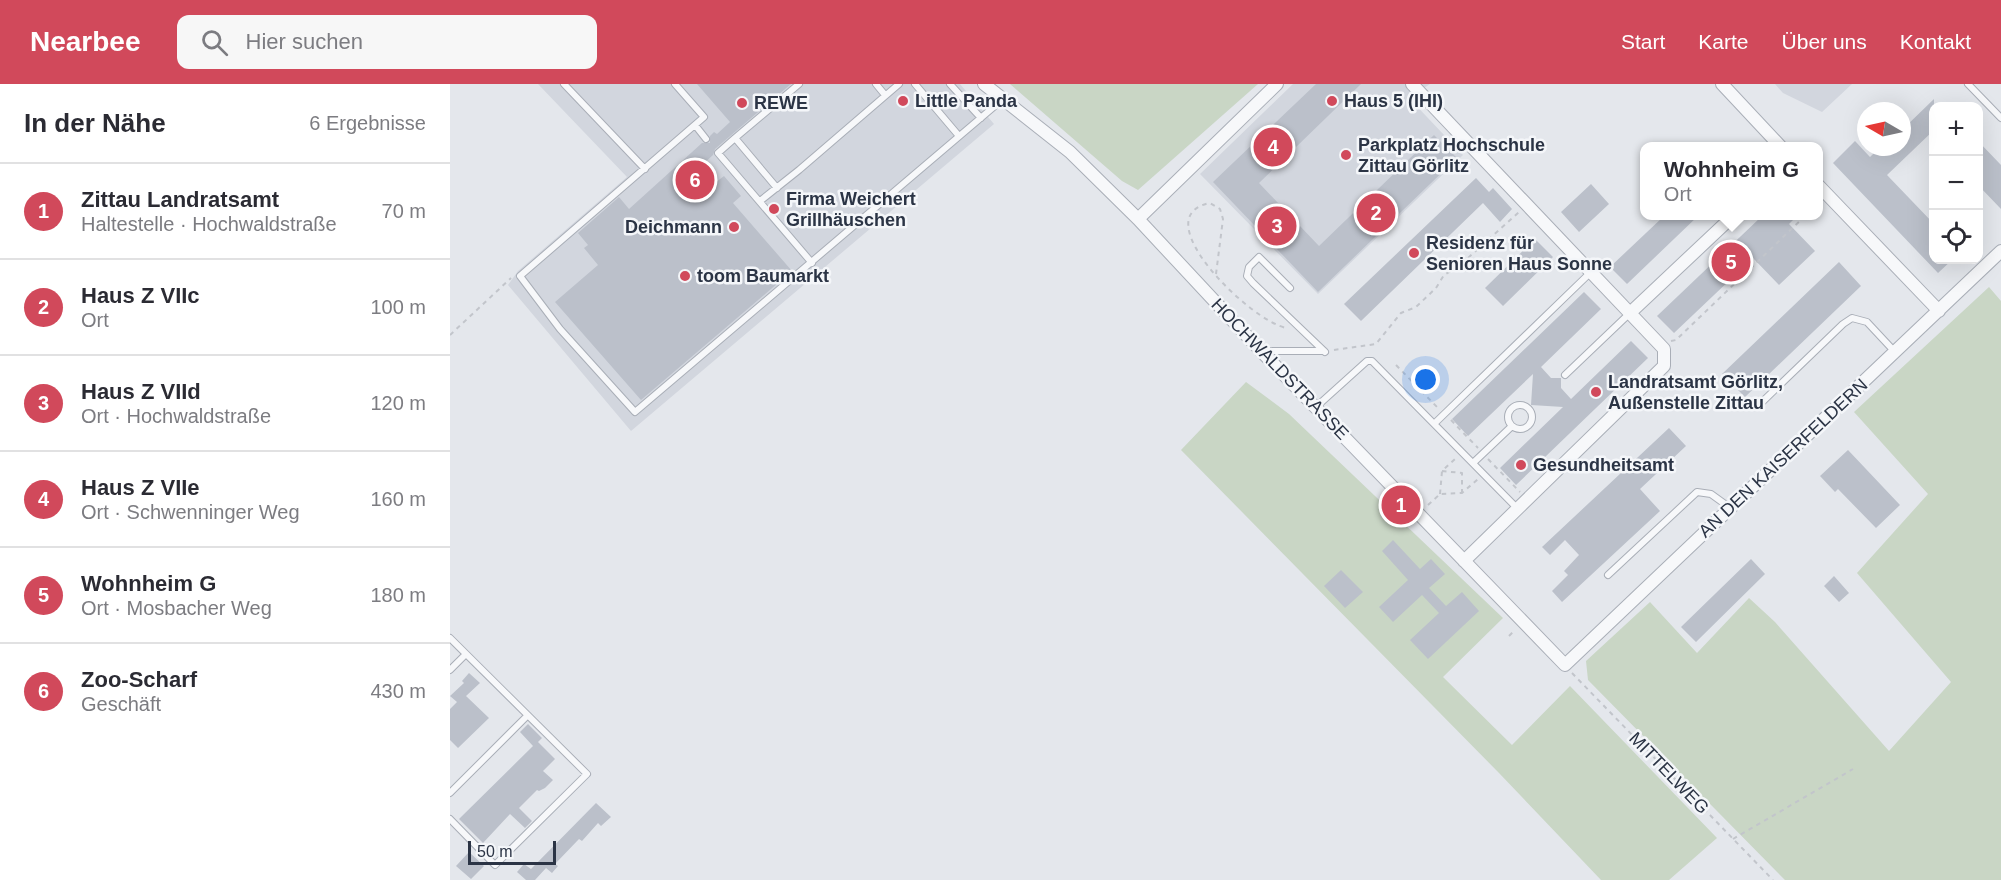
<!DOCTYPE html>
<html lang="de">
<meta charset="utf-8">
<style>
:root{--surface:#fff;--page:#f7f7f7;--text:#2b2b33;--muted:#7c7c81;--line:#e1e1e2;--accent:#d1495b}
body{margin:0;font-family:Arial,sans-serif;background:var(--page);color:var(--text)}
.controls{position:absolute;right:18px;top:18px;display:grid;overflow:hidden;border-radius:12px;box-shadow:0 6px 24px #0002}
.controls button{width:54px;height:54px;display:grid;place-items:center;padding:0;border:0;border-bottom:2px solid var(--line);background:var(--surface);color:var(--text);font:30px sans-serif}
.compass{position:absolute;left:1407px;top:18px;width:54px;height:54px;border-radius:50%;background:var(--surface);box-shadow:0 6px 24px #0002;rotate:279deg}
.scale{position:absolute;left:18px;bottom:15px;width:88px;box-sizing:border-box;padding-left:6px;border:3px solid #2b3445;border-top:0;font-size:16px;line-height:21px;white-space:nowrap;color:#2b3445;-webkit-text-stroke:4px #f4f6f9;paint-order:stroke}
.you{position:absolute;left:976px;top:296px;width:21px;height:21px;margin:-15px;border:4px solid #fff;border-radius:50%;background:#1a73e8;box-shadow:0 0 0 9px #1a73e833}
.badge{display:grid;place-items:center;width:39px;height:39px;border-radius:50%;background:var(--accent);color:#fff;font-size:20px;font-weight:700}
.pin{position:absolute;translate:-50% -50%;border:3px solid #fff;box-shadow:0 2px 6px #0006}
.popup{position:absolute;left:1190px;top:58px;width:183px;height:78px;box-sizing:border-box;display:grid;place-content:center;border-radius:12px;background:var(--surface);filter:drop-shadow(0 2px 4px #0005);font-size:20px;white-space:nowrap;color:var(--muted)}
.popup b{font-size:22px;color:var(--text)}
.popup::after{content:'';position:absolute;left:50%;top:100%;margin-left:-12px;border:12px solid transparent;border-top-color:var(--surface)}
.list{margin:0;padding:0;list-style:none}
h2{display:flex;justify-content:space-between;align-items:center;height:78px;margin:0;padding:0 24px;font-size:26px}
h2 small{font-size:20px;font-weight:400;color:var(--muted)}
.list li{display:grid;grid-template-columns:39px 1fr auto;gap:18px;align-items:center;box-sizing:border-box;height:96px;padding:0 24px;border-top:2px solid var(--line)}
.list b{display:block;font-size:22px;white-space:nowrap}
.list p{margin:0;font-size:20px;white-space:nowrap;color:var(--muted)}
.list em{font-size:20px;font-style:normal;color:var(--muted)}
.icon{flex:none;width:33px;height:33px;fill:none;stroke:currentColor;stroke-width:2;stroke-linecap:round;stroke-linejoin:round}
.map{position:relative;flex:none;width:1551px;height:796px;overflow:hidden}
header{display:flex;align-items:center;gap:36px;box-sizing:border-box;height:84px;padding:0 30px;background:var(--accent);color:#fff}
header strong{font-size:28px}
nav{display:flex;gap:33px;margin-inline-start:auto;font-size:21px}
.search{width:420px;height:54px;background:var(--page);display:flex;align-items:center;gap:15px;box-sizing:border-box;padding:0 21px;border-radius:12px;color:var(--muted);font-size:22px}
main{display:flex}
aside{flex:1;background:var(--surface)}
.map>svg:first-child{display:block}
.built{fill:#d2d6de}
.green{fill:#c9d6c5}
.building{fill:#bbc0ca}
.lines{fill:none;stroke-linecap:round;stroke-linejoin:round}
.service-casing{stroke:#a9aeb7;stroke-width:8}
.minor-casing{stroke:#a9aeb7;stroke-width:14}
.path{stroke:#c2c5cb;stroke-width:2;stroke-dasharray:4.5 4.5;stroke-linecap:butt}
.service{stroke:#f7f8fa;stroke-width:6}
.minor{stroke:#f7f8fa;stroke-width:12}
.poi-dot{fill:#d1495b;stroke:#f4f6f9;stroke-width:2}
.labels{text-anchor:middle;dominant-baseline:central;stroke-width:5;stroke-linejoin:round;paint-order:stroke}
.poi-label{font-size:18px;font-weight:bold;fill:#2b3445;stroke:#f4f6f9;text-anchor:start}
.street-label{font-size:18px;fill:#2b3445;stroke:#f4f6f9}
</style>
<header>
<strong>Nearbee</strong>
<div class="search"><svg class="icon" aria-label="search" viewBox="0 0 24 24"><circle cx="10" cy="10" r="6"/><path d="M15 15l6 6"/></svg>Hier suchen</div>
<nav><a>Start</a><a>Karte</a><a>Über uns</a><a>Kontakt</a></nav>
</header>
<main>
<aside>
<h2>In der Nähe<small>6 Ergebnisse</small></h2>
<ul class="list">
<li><span class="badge">1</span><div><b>Zittau Landratsamt</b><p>Haltestelle · Hochwaldstraße</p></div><em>70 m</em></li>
<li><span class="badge">2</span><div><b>Haus Z VIIc</b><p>Ort</p></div><em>100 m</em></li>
<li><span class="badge">3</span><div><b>Haus Z VIId</b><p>Ort · Hochwaldstraße</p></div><em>120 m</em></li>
<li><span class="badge">4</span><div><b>Haus Z VIIe</b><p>Ort · Schwenninger Weg</p></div><em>160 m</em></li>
<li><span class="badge">5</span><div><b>Wohnheim G</b><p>Ort · Mosbacher Weg</p></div><em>180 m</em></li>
<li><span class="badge">6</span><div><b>Zoo-Scharf</b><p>Geschäft</p></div><em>430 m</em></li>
</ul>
</aside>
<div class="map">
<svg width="1551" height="796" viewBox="0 0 1551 796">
<rect width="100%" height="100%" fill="#e4e7ec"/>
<path class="built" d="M88,0H510L544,40L181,347L58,201L68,187L177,93Z
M843,0H980L959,14L1013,71L868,210L750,90Z
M1325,0H1402L1372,28L1333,9Z"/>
<path class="green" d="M560,0H808L688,106L672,97Z
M1539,203L1551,217V796H1335L1138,596L1136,577L1200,518L1247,569L1299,514L1325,538L1439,667L1501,598L1407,489L1478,410L1404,328Z
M796,298L839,330L1053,534L993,593L1062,661L1120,602L1267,754L1219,796H1151L1049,689L731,366Z"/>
<path class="building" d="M247,0H341L265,65L263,71L251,82L265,99L274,92L291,112L283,119L342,187L191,316L105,218L148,181L134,164L138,161L128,149L169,113L179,125L252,59H260V52L264,48L267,50L280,38Z
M866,0H911L809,99L869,162L984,51L1007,74L868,208L763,98Z
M1484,15V46L1437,91L1484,140V176H1502L1488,189L1383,79L1405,57L1420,73L1430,63H1452V46Z
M1528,57L1551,81V125L1528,101Z
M1026,94L1039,108L1043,104L1062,125L1050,138L1033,119L911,237L894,220Z
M1141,100L1159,120L1129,148L1111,128Z
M1214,132H1248L1177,200L1160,183Z
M1312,132H1347L1339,140L1365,167L1329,201L1303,174L1224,249L1207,232Z
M1085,155L1103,173L1053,222L1035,204Z
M1389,178L1411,202L1295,313L1272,290Z
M1134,208L1151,225L1091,283L1101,294H1111V304L1121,315L1181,257L1198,274L1066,401L1050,384L1113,323L1081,321L1083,290L1018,352L1002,335Z
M1219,344L1236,362L1190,405L1210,427L1112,518L1102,507L1118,491L1114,487L1129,471L1115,456L1100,471L1092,463Z
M1398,366L1450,421L1426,444L1388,405L1385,408L1370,392Z
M943,456L970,485L981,475L995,490L979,504L996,522L1012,508L1029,527L978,575L960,556L989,529L972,511L943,538L929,523L958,496L932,467Z
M1301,475L1315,490L1246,558L1231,543Z
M891,486L913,508L895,524L874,502Z
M1384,492L1399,509L1389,518L1374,502Z
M19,589L30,599L16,612L39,634L8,664L0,656V625L7,618L0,612L14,599L12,597Z
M78,640L92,654L88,658L105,675L93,687L103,696L95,704L89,707L87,706L69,724L82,737L75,744L60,730L33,759L9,735L83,662L70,648Z
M146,719L161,733L151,742L148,739L132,757L129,755L105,780L108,782L102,789L96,784L85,796H76L67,788L74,780L81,785Z
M19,768L34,782L21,795L6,782Z"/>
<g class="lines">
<defs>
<path id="service" d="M114,0L195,85
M225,0L254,33L70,192L110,245L185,328L553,15
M426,0L435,11
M465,0L509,52
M500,0L531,34
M1518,0L1551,34
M245,41L256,55
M285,54L268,69L362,179
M327,104L285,54L349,0
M310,117L349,86L449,0
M840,204L809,173L799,183L797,192L803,199L875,268
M812,267H874
M1115,291L1180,229
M1309,321L1393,240L1402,234L1417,238L1445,268
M1058 333a12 12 0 1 1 24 0a12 12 0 1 1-24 0Z
M866,323L917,277H922L1067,424
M985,339L1141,188
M1023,379L1062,342
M1158,491L1247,408L1261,410L1279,423
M0,554L137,690L45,781L0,735
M0,586L16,570
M0,709L77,632"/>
<path id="minor" d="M534,0L620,68L688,135L811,267L1115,581L1551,167
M962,0L1214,265V282L1014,477
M1272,0L1331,63
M1368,101L1489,227
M688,135L827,0
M1180,229L1283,132"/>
</defs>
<use href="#service" class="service-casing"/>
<use href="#minor" class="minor-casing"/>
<path class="path" d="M766,190L773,135L770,125L760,119C692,132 802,239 837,244
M0,251L61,194
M1221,257L1226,256L1355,132
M884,266L926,260L951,229L966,223L986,204L994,191L1008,183L1069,128
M946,281L988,324
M1001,336L1028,364
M1038,375L1070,408
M992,387L1012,389V409
M990,410L992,387L1006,374
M978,421L990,410L1012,409L1028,395
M1059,552L1064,547
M1122,589L1323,796
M1283,755L1403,685"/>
<use href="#service" class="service"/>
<use href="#minor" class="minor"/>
</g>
<g class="poi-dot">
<circle cx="453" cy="17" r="6"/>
<circle cx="882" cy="17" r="6"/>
<circle cx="292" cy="19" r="6"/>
<circle cx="896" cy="71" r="6"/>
<circle cx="324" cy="125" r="6"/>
<circle cx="284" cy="143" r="6"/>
<circle cx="964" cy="169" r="6"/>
<circle cx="235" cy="192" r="6"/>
<circle cx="1146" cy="308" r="6"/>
<circle cx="1071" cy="381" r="6"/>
</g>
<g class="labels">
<g class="poi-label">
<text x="465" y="17">Little Panda</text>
<text x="894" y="17">Haus 5 (IHI)</text>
<text x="304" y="19">REWE</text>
<text x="908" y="61">Parkplatz Hochschule<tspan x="908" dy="21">Zittau Görlitz</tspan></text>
<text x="336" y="115">Firma Weichert<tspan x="336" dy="21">Grillhäuschen</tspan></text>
<text x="272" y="143" text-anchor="end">Deichmann</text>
<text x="976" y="159">Residenz für<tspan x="976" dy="21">Senioren Haus Sonne</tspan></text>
<text x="247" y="192">toom Baumarkt</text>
<text x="1158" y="298">Landratsamt Görlitz,<tspan x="1158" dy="21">Außenstelle Zittau</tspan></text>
<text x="1083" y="381">Gesundheitsamt</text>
</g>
<g class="street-label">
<text transform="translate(830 285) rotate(46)">HOCHWALDSTRASSE</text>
<text transform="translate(1333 374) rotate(-43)">AN DEN KAISERFELDERN</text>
<text transform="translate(1219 689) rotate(46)">MITTELWEG</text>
</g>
</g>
</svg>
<div class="controls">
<button>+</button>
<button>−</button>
<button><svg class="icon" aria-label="locate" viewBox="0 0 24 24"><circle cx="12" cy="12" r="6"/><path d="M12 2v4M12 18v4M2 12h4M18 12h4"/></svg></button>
</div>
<svg class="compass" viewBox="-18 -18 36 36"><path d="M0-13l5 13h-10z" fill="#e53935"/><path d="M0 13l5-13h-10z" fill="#7c7c81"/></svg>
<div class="scale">50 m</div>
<div class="you"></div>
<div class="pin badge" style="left:951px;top:421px">1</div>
<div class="pin badge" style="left:926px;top:129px">2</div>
<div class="pin badge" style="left:827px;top:142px">3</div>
<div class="pin badge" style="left:823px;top:63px">4</div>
<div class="pin badge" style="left:1281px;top:178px">5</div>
<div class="popup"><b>Wohnheim G</b>Ort</div>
<div class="pin badge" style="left:245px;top:96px">6</div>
</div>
</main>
